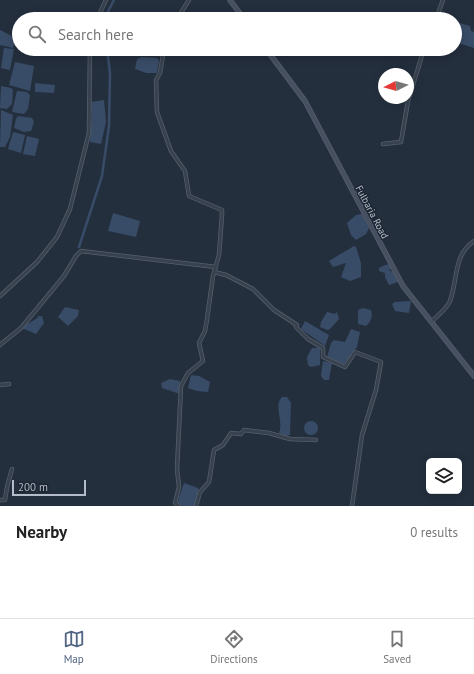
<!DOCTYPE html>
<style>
:root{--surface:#fff;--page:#f6f6f6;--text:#222;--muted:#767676;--line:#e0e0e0;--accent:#516482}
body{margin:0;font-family:"PT Sans",sans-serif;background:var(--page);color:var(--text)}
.controls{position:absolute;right:12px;bottom:12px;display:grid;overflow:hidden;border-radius:6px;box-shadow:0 2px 10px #0003}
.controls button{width:36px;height:36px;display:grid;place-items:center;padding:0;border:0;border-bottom:1px solid var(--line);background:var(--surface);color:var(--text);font:20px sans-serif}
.compass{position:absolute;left:378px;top:68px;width:36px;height:36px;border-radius:50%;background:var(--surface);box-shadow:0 2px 10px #0003;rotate:264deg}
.scale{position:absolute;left:12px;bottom:10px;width:74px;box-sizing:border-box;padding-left:4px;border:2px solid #b4bcc9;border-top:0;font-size:11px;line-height:14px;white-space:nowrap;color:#b4bcc9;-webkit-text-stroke:3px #1d2633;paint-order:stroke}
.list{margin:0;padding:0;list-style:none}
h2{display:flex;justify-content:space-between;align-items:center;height:52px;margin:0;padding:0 16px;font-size:17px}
h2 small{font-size:13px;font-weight:400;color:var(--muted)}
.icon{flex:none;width:22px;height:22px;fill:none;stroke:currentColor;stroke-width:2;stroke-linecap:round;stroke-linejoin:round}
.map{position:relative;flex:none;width:474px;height:506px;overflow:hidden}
.search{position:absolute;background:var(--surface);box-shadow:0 2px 10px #0003;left:12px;right:12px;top:12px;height:44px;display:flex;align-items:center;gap:10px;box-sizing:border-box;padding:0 14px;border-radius:22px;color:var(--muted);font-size:15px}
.sheet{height:112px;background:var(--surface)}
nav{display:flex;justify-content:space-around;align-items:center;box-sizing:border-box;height:56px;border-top:1px solid var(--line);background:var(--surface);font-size:11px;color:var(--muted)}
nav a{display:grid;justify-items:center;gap:2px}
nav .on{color:var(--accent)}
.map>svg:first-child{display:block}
.water{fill:#394c67}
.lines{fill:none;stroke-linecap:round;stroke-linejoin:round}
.canal{stroke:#394c67;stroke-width:2.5}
.street-casing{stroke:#565f6c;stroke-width:4.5}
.secondary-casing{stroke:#565f6c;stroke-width:5.5}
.street{stroke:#38414e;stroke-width:3}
.secondary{stroke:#465061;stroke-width:4}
.labels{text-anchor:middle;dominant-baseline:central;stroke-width:3;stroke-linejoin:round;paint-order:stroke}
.street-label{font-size:10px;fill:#b4bcc9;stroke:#1d2633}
</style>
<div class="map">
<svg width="474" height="506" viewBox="0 0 474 506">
<rect width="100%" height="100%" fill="#242f3e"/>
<path class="water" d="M456,22L470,26L471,31L474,32V48L455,42Z
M0,30L16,38L13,48L0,45Z
M4,48L14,49L10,70L1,68Z
M142,57L156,58L159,60L157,73H146L135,69L137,59Z
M15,62L34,66L30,91L9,85Z
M35,83L55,85L54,93L35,92Z
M1,86L11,88L13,90L12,104L7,109L0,108Z
M17,91L27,92L30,95L28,109L24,114L12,112Z
M104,100L106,122L101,144L90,142L92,115L91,102Z
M1,110L13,115L10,137L5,147H0Z
M18,116L32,118L34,122L31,131L24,132L14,128L16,119Z
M13,132L25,135L21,153L8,149Z
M27,136L39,139L35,156L23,154Z
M113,213L140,221L136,237L108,231Z
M362,214L369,228L366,234L356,240L351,235L347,223L356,215Z
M354,246L356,247L361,263V277L350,281L341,277L346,263L333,267L329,261Z
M390,264L392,267L389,271H392L399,279L398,282L389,285L385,277V273L379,271V268L385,265Z
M411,301L409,313L395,311L392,304L395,302Z
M65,307L79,310L78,316L68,326L58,317Z
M363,308L371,310C373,315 371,322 366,326L358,324V310Z
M327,312L335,314L337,312L339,319L330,329L327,330L320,327L321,322Z
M39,316H42L44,323L36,334L22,328C28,322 35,321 39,316Z
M305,321L329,335L325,346L301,329Z
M351,329L360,332L357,347L344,364L327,357L331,343L334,340L345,342Z
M312,348H320V365L311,367L308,365L307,357Z
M323,361L332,363L329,380H324L321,376Z
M191,375L199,376L210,382L208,392L197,391L188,388Z
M170,379L180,381V394L162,388L161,383Z
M282,397H287L291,403L290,435L286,436L279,433C284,421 273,406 282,397Z
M304 428a7 7 0 1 1 14 0a7 7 0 1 1-14 0Z
M184,483L198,488L199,492L195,506H183L177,504Z"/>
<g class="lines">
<path class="canal" d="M104,19L114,0
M79,247L102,176L109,126L110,73L107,49"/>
<defs>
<path id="street" d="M97,19L106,0
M177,19L189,0
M436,19L443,0
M164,49L160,73L156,80L157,112L171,151L185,171L189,196L222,210V215L219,255L213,276L207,319L205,331L199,343L203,361L188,373L181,386L177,469L179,487L175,503L179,506
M383,144L401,142L408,101L424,49
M214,272L226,275L253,289L274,310L297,325L296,327L308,339L323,348V357L345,367L355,352L381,362L376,390L362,435L352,506
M0,296L37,262L57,237L70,209L89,133L90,49
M431,322C437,316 447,309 450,301C458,280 453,255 474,241
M0,345L21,328L64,276L76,256L81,251L216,267
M0,385L9,384
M0,500H5L7,487L12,469
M196,506L200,492L209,482L214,450L223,445L231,433L241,434L244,430L269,433L290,439L316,440"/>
<path id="secondary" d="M230,0L244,19
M266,49L305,101L403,286L474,376"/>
</defs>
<use href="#street" class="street-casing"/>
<use href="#secondary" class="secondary-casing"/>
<use href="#street" class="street"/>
<use href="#secondary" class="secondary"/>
</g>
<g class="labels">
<g class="street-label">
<text transform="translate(372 212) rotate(62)">Fulbaria Road</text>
</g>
</g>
</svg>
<div class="controls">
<button><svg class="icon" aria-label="layers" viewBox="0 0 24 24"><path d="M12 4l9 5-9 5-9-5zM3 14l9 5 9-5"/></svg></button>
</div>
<svg class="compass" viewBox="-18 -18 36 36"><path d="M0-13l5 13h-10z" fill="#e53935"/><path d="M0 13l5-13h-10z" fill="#767676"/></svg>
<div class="scale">200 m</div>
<div class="search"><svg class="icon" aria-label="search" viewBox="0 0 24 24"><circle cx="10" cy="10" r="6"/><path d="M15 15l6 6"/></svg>Search here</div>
</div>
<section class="sheet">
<h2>Nearby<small>0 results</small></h2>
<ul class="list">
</ul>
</section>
<nav>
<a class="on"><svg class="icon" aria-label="map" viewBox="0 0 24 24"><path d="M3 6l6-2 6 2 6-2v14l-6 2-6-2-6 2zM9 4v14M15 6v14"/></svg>Map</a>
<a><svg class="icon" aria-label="directions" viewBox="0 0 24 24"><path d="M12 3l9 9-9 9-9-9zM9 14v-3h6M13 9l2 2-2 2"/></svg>Directions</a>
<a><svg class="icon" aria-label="saved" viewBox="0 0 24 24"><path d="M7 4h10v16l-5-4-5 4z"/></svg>Saved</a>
</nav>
